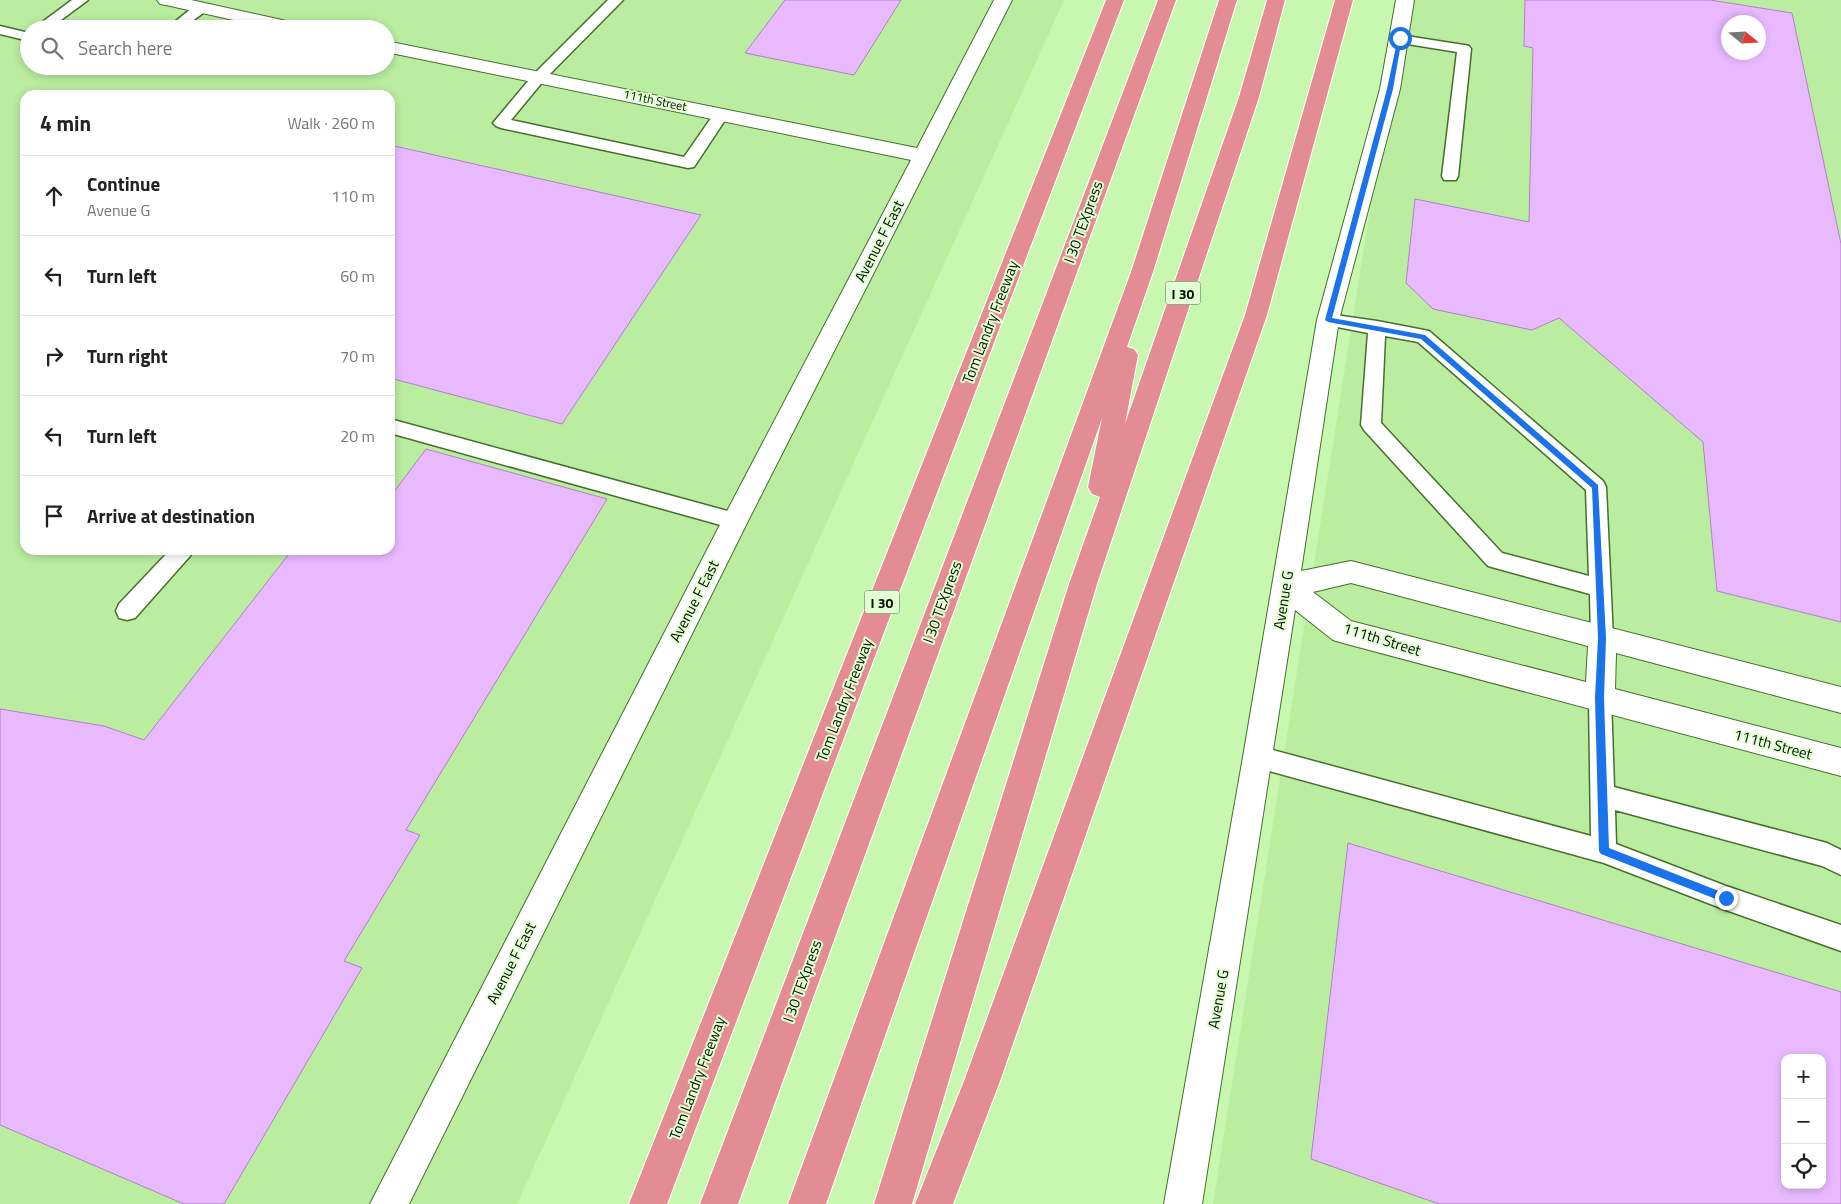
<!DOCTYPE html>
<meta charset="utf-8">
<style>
:root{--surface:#fff;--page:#f6f6f6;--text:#222;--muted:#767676;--line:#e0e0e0}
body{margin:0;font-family:"Titillium Web",sans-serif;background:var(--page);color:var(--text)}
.controls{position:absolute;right:15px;bottom:15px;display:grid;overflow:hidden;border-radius:10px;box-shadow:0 2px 8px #0003}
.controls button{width:45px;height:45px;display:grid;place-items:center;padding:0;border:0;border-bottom:1px solid var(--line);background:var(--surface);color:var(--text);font:25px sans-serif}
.compass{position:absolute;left:1721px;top:15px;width:45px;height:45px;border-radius:50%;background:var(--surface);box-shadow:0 2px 8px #0003;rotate:108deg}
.stop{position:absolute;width:15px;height:15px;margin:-11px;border:4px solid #1a73e8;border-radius:50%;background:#fff}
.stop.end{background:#1a73e8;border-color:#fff;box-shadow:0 1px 5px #0008}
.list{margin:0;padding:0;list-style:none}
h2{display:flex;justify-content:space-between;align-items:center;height:65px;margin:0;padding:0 20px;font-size:21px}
h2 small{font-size:16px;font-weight:400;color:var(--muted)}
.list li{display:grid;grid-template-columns:32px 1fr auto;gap:15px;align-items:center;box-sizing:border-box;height:80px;padding:0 20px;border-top:1px solid var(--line)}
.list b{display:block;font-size:19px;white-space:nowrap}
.list p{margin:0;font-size:16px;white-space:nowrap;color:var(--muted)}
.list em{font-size:16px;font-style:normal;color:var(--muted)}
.icon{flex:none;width:28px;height:28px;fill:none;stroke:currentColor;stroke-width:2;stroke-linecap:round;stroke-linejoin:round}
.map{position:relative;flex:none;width:1841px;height:1204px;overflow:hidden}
.search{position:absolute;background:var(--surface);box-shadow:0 2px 8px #0003;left:20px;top:20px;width:375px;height:55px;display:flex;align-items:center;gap:12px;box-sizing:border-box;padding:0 18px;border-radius:28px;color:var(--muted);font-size:19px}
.panel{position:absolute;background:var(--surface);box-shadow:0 2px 8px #0003;left:20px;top:90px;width:375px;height:465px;border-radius:15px}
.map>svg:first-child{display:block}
.built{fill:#baed9f;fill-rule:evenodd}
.building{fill:#e9b9ff;stroke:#af81c3;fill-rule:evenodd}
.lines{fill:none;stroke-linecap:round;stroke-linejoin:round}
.lane-casing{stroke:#466f2c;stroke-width:3}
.street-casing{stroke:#466f2c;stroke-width:2}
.highway-casing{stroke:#fff;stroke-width:2}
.lane{fill:#fff;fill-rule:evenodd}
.street{fill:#fff;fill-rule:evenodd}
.highway{fill:#e48c93;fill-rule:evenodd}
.route{fill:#1a73e8}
.labels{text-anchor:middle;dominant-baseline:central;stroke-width:4;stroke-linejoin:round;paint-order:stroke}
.far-street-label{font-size:12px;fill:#031100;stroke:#e2fed3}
.shield{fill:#e2fed3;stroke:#46583f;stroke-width:1}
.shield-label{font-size:14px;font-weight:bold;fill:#031100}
.street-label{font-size:15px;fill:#031100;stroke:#e2fed3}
</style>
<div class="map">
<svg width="1841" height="1204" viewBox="0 0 1841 1204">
<rect width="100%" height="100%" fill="#c8f7af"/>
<path class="built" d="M0,0H1064L517,1204H0ZM29,29H386V66H29ZM25,95H390V550H25Z
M1403,0H1841V1204H1213ZM1728,22H1758V52H1728ZM1785,1058H1822V1185H1785Z"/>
<path class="building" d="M785,0H901L854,75L745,53Z
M1525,0H1710L1792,13L1841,244V622L1717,591L1703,442L1559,318L1532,330L1433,309L1406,283L1415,199L1529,222L1533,48L1524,46ZM1728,22H1758V52H1728Z
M390,145L701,215L562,424L390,378Z
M426,449L607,499L406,830L420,835L344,961L362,968L224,1204H184L0,1125V709L104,726L144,740L292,550H390V497Z
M1348,843L1841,992V1204H1439L1311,1159ZM1785,1058H1822V1185H1785Z"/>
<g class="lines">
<defs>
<path id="lane" d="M72,0H88L49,29H33Z
M608,0H623L544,80L511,120L684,157L716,111H726L729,114L694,167L688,168L501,128L496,126L493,123L534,74Z
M202,3L209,7L207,10L182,29H166L197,4Z
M0,26L29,33V41L0,34Z
M1400,35L1464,45L1469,46L1471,49L1458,176L1456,180H1444L1442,176L1457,52L1395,42L1393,39L1395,36Z
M1328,314L1377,321L1429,331L1603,481L1606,487L1613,638L1610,645L1602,648L1594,645L1591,638L1590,594L1488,566L1364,430L1361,425L1368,333L1322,324L1319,320L1322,316ZM1385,336L1418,342L1586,490L1589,576L1502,553L1381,423Z
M390,419L735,513L742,515L745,521L742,527L735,529L390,433Z
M170,550H193L190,556L135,618L127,620L119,618L116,611L119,604Z
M1600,688L1608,691L1611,698L1614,787L1827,843L1841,850V875L1822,866L1615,810L1616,844L1726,886L1841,925V951L1726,910L1604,863L1258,768L1250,765L1246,757L1250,749L1258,746L1591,836L1589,698L1592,691Z"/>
<path id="street" d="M157,0H191L300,24L306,25L309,29H274L166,5L160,4Z
M994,0H1012L748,521L409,1204H370L726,513L911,160L386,52V41L917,148Z
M1396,0H1414L1400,89L1339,320L1301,571L1351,561L1841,687V713L1616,653L1615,689L1841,748V776L1343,643L1333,640L1295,610L1202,1204H1164L1243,757L1317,320L1380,89ZM1351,583L1588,646L1586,682L1351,621L1313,592Z"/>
<path id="highway" d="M1106,0H1124L667,1204H629Z
M1158,0H1176L738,1204H700Z
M1219,0H1237L1153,272L1127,347L1134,349L1138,355L1125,424L1239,97L1267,0H1285L1259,97L1097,584L912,1204H874L1069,584L1100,497L1092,494L1088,487L1102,418L826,1204H788L1131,272Z
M1335,0H1353L1267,315L1000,1081L953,1204H915L964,1081L1245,315Z"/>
</defs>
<use href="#lane" class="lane-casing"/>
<use href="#street" class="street-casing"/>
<use href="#highway" class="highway-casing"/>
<use href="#lane" class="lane"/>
<use href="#street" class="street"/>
<use href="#highway" class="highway"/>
</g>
<path class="route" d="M1398,37L1402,38L1393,89L1332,318L1425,335L1598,485L1606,638L1604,698L1609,848L1729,895L1731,898L1726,903L1601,854L1599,851L1595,698L1598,638L1592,488L1421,339L1328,322L1325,320L1387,89Z"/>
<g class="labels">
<g class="far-street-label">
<text transform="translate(655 100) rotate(12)">111th Street</text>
</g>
<g class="shield">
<rect x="1165.5" y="281.5" width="35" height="23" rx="4"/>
<rect x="864.5" y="590.5" width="35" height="23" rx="4"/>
</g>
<g class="shield-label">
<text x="1183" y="293">I 30</text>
<text x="882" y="602">I 30</text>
</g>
<g class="street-label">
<text transform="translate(1083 222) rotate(-70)">I 30 TEXpress</text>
<text transform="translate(879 241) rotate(-63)">Avenue F East</text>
<text transform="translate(990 322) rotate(-69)">Tom Landry Freeway</text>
<text transform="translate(1283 600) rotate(-81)">Avenue G</text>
<text transform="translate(694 601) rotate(-63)">Avenue F East</text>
<text transform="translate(942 602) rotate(-70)">I 30 TEXpress</text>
<text transform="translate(1382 639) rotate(17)">111th Street</text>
<text transform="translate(844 700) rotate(-69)">Tom Landry Freeway</text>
<text transform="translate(1773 744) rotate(15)">111th Street</text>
<text transform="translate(511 963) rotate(-63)">Avenue F East</text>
<text transform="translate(802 981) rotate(-70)">I 30 TEXpress</text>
<text transform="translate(1218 999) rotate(-80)">Avenue G</text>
<text transform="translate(697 1078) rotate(-69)">Tom Landry Freeway</text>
</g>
</g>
</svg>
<div class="controls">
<button>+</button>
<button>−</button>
<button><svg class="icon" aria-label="locate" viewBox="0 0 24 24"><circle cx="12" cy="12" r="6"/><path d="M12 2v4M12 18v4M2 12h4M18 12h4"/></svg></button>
</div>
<svg class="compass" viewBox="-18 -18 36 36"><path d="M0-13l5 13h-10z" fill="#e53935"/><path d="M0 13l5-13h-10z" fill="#767676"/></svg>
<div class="stop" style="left:1400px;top:38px"></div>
<div class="stop end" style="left:1726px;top:898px"></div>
<div class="search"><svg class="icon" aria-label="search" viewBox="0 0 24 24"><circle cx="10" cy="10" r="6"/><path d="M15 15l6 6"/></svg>Search here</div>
<section class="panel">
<h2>4 min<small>Walk · 260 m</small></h2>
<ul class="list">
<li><svg class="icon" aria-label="ahead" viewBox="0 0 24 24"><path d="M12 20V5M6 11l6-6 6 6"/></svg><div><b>Continue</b><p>Avenue G</p></div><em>110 m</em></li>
<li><svg class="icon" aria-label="left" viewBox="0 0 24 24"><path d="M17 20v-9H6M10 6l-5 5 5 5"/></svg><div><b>Turn left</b></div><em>60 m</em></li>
<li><svg class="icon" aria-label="right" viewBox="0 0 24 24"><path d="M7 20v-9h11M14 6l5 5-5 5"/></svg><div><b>Turn right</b></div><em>70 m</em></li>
<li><svg class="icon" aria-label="left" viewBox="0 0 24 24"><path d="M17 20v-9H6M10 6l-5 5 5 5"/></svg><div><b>Turn left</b></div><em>20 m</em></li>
<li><svg class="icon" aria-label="arrive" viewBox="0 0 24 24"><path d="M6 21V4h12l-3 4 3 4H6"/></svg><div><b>Arrive at destination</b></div></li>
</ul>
</section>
</div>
